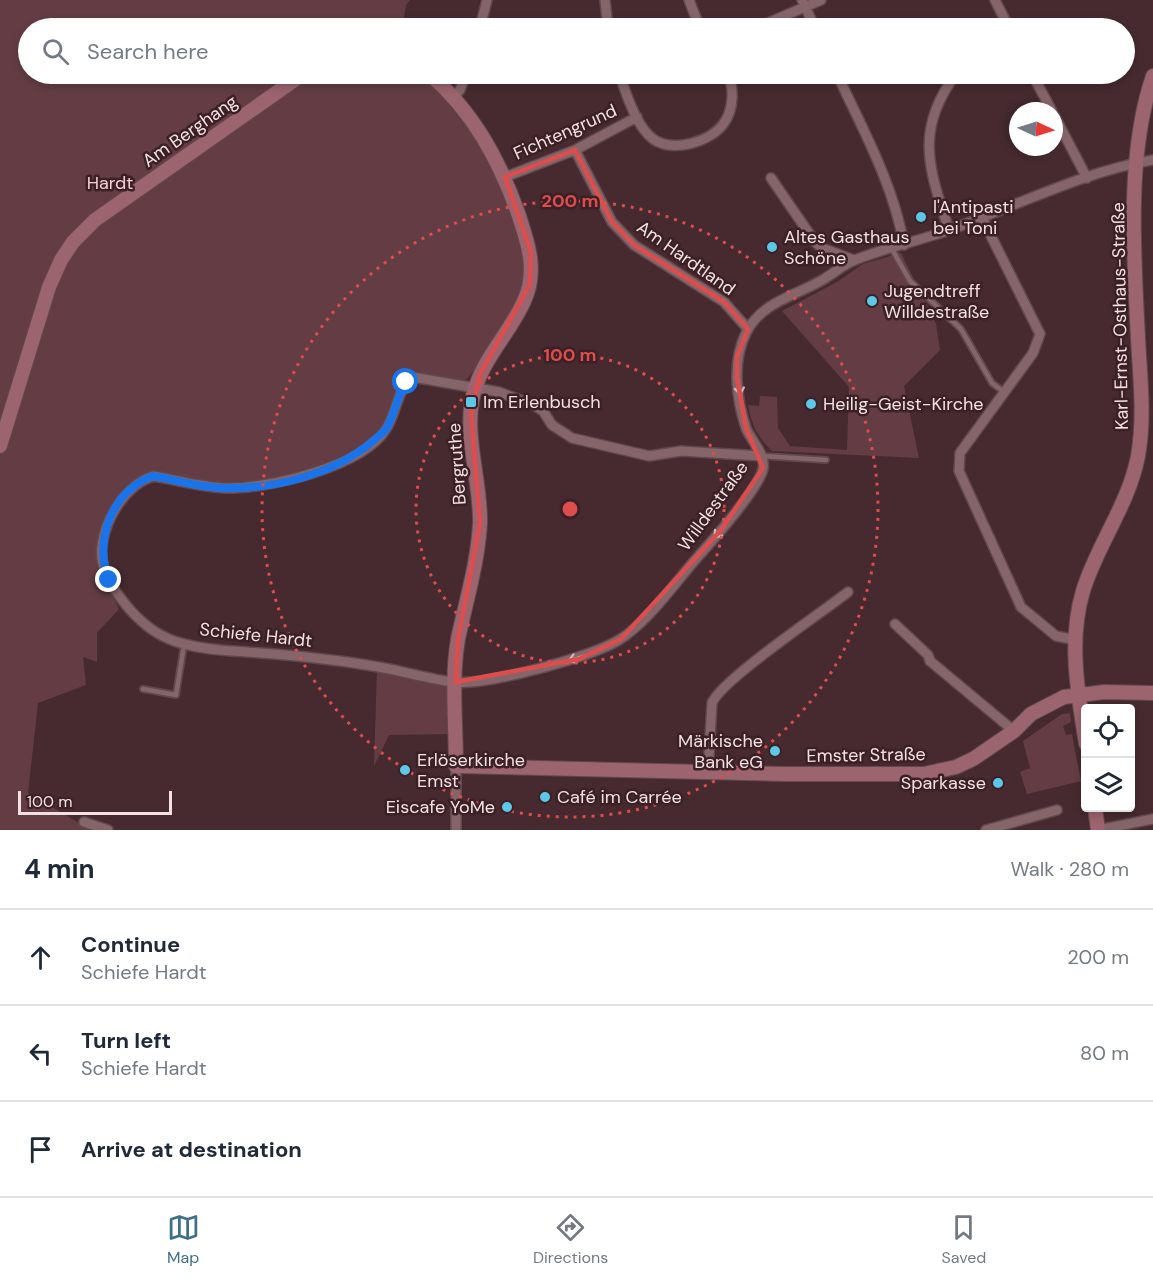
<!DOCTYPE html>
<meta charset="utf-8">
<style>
:root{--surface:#fff;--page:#f2f2f3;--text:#1f2937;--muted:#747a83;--line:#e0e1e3;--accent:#3b7087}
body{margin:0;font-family:"DM Sans",sans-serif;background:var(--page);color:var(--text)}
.controls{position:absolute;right:18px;bottom:18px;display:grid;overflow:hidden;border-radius:6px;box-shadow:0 3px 9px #0003}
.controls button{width:54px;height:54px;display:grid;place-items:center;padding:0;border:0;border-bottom:2px solid var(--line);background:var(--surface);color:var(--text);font:30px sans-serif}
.compass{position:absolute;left:1009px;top:102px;width:54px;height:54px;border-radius:50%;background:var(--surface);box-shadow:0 3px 9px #0003;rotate:94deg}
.scale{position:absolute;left:18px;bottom:15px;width:154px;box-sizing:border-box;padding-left:6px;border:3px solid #f3e0e2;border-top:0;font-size:16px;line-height:21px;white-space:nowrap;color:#f3e0e2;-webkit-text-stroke:4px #3b2025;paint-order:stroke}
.stop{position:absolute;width:18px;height:18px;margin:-14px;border:4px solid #1a73e8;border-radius:50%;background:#fff}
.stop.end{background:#1a73e8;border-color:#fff;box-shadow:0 2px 6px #0008}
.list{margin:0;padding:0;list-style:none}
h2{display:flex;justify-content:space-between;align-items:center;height:78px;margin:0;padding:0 24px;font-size:26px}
h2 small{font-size:20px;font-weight:400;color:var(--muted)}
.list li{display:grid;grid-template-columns:39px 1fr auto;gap:18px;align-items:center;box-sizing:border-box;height:96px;padding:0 24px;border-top:2px solid var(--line)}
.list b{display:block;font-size:22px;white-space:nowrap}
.list p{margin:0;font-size:20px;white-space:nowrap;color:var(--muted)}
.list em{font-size:20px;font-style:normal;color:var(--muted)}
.icon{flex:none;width:33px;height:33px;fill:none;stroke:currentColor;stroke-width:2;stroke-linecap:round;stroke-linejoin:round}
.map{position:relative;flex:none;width:1153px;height:830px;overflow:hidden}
.search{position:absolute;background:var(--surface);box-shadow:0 3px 9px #0003;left:18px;right:18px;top:18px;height:66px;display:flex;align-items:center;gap:15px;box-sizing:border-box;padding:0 21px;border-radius:33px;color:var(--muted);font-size:22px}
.sheet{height:366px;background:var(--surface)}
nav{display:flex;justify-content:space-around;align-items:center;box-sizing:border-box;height:84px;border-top:2px solid var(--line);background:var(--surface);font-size:16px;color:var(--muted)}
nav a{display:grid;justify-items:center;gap:3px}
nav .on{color:var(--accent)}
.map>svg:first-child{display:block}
.green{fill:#643d44}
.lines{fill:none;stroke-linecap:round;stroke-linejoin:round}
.lane-casing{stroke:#60484c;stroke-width:8}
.street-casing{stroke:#60484c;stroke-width:12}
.secondary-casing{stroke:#60484c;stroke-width:16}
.lane{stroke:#86656a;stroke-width:4.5}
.street{stroke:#86656a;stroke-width:9}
.secondary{stroke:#9c646e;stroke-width:14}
.oneway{stroke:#cdb5b8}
.route{stroke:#1a73e8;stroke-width:8}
.marked{fill:none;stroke:#dc4d4d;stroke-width:4.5;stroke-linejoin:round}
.ring{fill:none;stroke:#dc4d4d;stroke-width:3;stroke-dasharray:3 6}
.poi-dot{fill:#5dc7e8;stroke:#3b2025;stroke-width:2}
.labels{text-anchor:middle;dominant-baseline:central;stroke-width:5;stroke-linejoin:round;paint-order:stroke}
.street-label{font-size:18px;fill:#f3e0e2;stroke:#3b2025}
.park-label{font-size:18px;fill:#f8ced4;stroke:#3b2025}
.poi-label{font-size:18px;fill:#f3e0e2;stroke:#3b2025;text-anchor:start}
.centre{fill:#dc4d4d;stroke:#3b2025;stroke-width:3}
.ring-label{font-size:18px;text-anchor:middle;font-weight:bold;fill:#dc4d4d;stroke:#3b2025;stroke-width:5;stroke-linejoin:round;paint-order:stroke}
</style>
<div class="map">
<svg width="1153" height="830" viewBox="0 0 1153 830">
<rect width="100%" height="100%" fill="#462a2f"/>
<path class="green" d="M0,0H410L406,5L402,28H28V74H418C470,115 499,170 518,233C521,243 528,257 527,268C525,307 490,353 464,382L461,384L424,373L409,375C394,392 392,417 376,434C366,444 353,450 341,456C294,480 247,485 195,481C178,480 163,474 145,474C120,497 91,523 99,561C102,578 112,593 119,609L97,633V662L83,657L86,685L38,703L28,793L91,830H0Z
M901,253L936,324L940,350L904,386L919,458L772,451C757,436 752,426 748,405L759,406L760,396L777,397L778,428L790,446L847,450L849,387L782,311L837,282L863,264Z
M377,669L456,682V730L448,734L389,735L374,766Z
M1070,713L1071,722L1063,726L1066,735L1072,734L1081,781L1027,794L1020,772L1030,768L1023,741L1062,714Z"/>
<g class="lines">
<defs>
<path id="lane" d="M892,249L910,281L961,329L992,383L1004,392
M763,456L826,460
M143,689L176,695L184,645"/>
<path id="street" d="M605,0L608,28
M689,0L700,28
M802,0L815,28
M995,0L1009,28
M480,28L487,0
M756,28L821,0
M619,74C627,94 635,125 653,139C673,153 711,142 724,123C734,109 734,88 728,74
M837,74C863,130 893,183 904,245
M1032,74L1052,111
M453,97L460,90L466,74
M1054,115L1087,178
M575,150L612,222L634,245L724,302L748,329
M505,177L575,150L637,117
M771,178L815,242L822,248L854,260
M982,218L1040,334L1033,353L960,453L959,471L1021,607L1056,636L1076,640
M949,230C929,169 914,130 956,74
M761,456L681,451L649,456L572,438L552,425L543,411L534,405L499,392L413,377C396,391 397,412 386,429C362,467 268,489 225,488C201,487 177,480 153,476C126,485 106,517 102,545C99,563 107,579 117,593C149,639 178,647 232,651C279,654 326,658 373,666C400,670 427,679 454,682C486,686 590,657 619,640C648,622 674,584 696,559C712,541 758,490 763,469C766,454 751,441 746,428C736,398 732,361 746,333C762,301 796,296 824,279C834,273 844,264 855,260C887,247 923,240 955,228C1017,205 1089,170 1153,160
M895,624L928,655L930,661L1014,731
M708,772L712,703C721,680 823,612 848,592
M84,822L108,830
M456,830V766
M986,830L1057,810
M1098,830L1153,819"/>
<path id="secondary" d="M429,74C473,111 499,160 518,213C528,243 538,271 524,301C509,335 478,363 472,401C465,439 481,484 480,523C478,562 466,601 458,639C451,679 456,725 456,766L785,774H924L956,767L973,759L1014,731L1031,714L1064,697L1104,692L1153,693
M0,446L49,287L61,260L73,242L95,220L303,74
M1086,744C1078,694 1068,641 1083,591C1097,545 1129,504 1138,456C1145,416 1140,378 1138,338C1134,256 1126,155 1153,76
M1095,808L1098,830"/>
</defs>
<use href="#lane" class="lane-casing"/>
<use href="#street" class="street-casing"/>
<use href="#secondary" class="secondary-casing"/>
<use href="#lane" class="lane"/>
<use href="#street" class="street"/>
<use href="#secondary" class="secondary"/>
</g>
<defs><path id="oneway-shaft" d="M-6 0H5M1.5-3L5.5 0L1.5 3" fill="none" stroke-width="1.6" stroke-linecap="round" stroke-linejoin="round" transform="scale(1.5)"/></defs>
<g class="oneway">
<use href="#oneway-shaft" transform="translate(739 386) rotate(81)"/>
<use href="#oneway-shaft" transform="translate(720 531) rotate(129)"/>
<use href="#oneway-shaft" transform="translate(577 658) rotate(162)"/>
</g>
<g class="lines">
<path class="route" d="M109,580C93,542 112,490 153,476C177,480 201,488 226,488C276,489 334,474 373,441C377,437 383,433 386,429C395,414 397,397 406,382"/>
</g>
<path class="marked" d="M575,150L612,222L634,245L724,302L748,329L737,357V378L746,428L763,468L721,530L621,639L579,659L456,682L458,640L480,523L471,414L480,374L530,284L531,252L505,177Z"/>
<g class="ring">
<circle cx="570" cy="509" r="154"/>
<circle cx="570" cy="509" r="308"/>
</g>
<g class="poi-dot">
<circle cx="921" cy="217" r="6"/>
<circle cx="772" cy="247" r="6"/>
<circle cx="872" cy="301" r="6"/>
<rect x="465" y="396" width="12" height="12" rx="3"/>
<circle cx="811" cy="404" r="6"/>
<circle cx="775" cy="751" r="6"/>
<circle cx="405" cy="770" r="6"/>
<circle cx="998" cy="783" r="6"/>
<circle cx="545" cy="797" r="6"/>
<circle cx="507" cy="807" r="6"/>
</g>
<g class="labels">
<g class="street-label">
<text transform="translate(190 131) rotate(-35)">Am Berghang</text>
<text transform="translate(565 132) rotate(-24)">Fichtengrund</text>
<text transform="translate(686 258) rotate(35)">Am Hardtland</text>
<text transform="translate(1120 316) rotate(-91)">Karl-Ernst-Osthaus-Straße</text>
<text transform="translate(457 464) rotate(-94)">Bergruthe</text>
<text transform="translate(713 506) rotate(-54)">Willdestraße</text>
<text transform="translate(256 635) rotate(6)">Schiefe Hardt</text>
<text transform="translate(866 755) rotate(-1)">Emster Straße</text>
</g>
<g class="park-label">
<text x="110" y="183">Hardt</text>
</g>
<g class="poi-label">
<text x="933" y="207">l'Antipasti<tspan x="933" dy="21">bei Toni</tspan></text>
<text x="784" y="237">Altes Gasthaus<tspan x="784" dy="21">Schöne</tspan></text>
<text x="884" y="291">Jugendtreff<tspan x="884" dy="21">Willdestraße</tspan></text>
<text x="483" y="402">Im Erlenbusch</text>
<text x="823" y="404">Heilig-Geist-Kirche</text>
<text x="763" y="741" text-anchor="end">Märkische<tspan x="763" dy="21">Bank eG</tspan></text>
<text x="417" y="760">Erlöserkirche<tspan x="417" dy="21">Emst</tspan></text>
<text x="986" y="783" text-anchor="end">Sparkasse</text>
<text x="557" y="797">Café im Carrée</text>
<text x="495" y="807" text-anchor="end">Eiscafe YoMe</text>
</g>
</g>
<circle cx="570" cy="509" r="9" class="centre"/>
<g class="ring-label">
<text x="570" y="207">200 m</text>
<text x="570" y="361">100 m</text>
</g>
</svg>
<div class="controls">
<button><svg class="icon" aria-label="locate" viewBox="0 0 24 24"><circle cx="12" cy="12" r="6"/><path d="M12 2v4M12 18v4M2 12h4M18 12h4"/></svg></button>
<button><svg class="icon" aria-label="layers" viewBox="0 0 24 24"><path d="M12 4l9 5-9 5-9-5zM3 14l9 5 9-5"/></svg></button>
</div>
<svg class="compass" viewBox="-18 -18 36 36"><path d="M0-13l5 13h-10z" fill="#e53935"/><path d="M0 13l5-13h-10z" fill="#747a83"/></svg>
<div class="scale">100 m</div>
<div class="stop" style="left:406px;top:382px"></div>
<div class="stop end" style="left:109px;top:580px"></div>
<div class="search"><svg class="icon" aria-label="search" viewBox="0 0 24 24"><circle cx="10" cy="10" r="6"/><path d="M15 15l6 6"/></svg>Search here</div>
</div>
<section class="sheet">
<h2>4 min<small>Walk · 280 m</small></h2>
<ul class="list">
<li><svg class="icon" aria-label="ahead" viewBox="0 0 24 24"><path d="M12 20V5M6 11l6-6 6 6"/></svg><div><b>Continue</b><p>Schiefe Hardt</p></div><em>200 m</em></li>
<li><svg class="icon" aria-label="left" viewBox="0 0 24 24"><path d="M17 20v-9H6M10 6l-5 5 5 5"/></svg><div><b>Turn left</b><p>Schiefe Hardt</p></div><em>80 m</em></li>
<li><svg class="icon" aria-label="arrive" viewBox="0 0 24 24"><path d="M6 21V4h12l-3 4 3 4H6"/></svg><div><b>Arrive at destination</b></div></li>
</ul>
</section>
<nav>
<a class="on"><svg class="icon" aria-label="map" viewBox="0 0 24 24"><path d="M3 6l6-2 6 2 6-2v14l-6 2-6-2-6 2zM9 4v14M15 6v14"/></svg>Map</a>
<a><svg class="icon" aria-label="directions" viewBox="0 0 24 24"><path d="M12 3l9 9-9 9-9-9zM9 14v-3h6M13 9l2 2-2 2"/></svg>Directions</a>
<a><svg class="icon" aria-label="saved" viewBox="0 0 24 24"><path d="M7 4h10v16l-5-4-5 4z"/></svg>Saved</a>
</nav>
